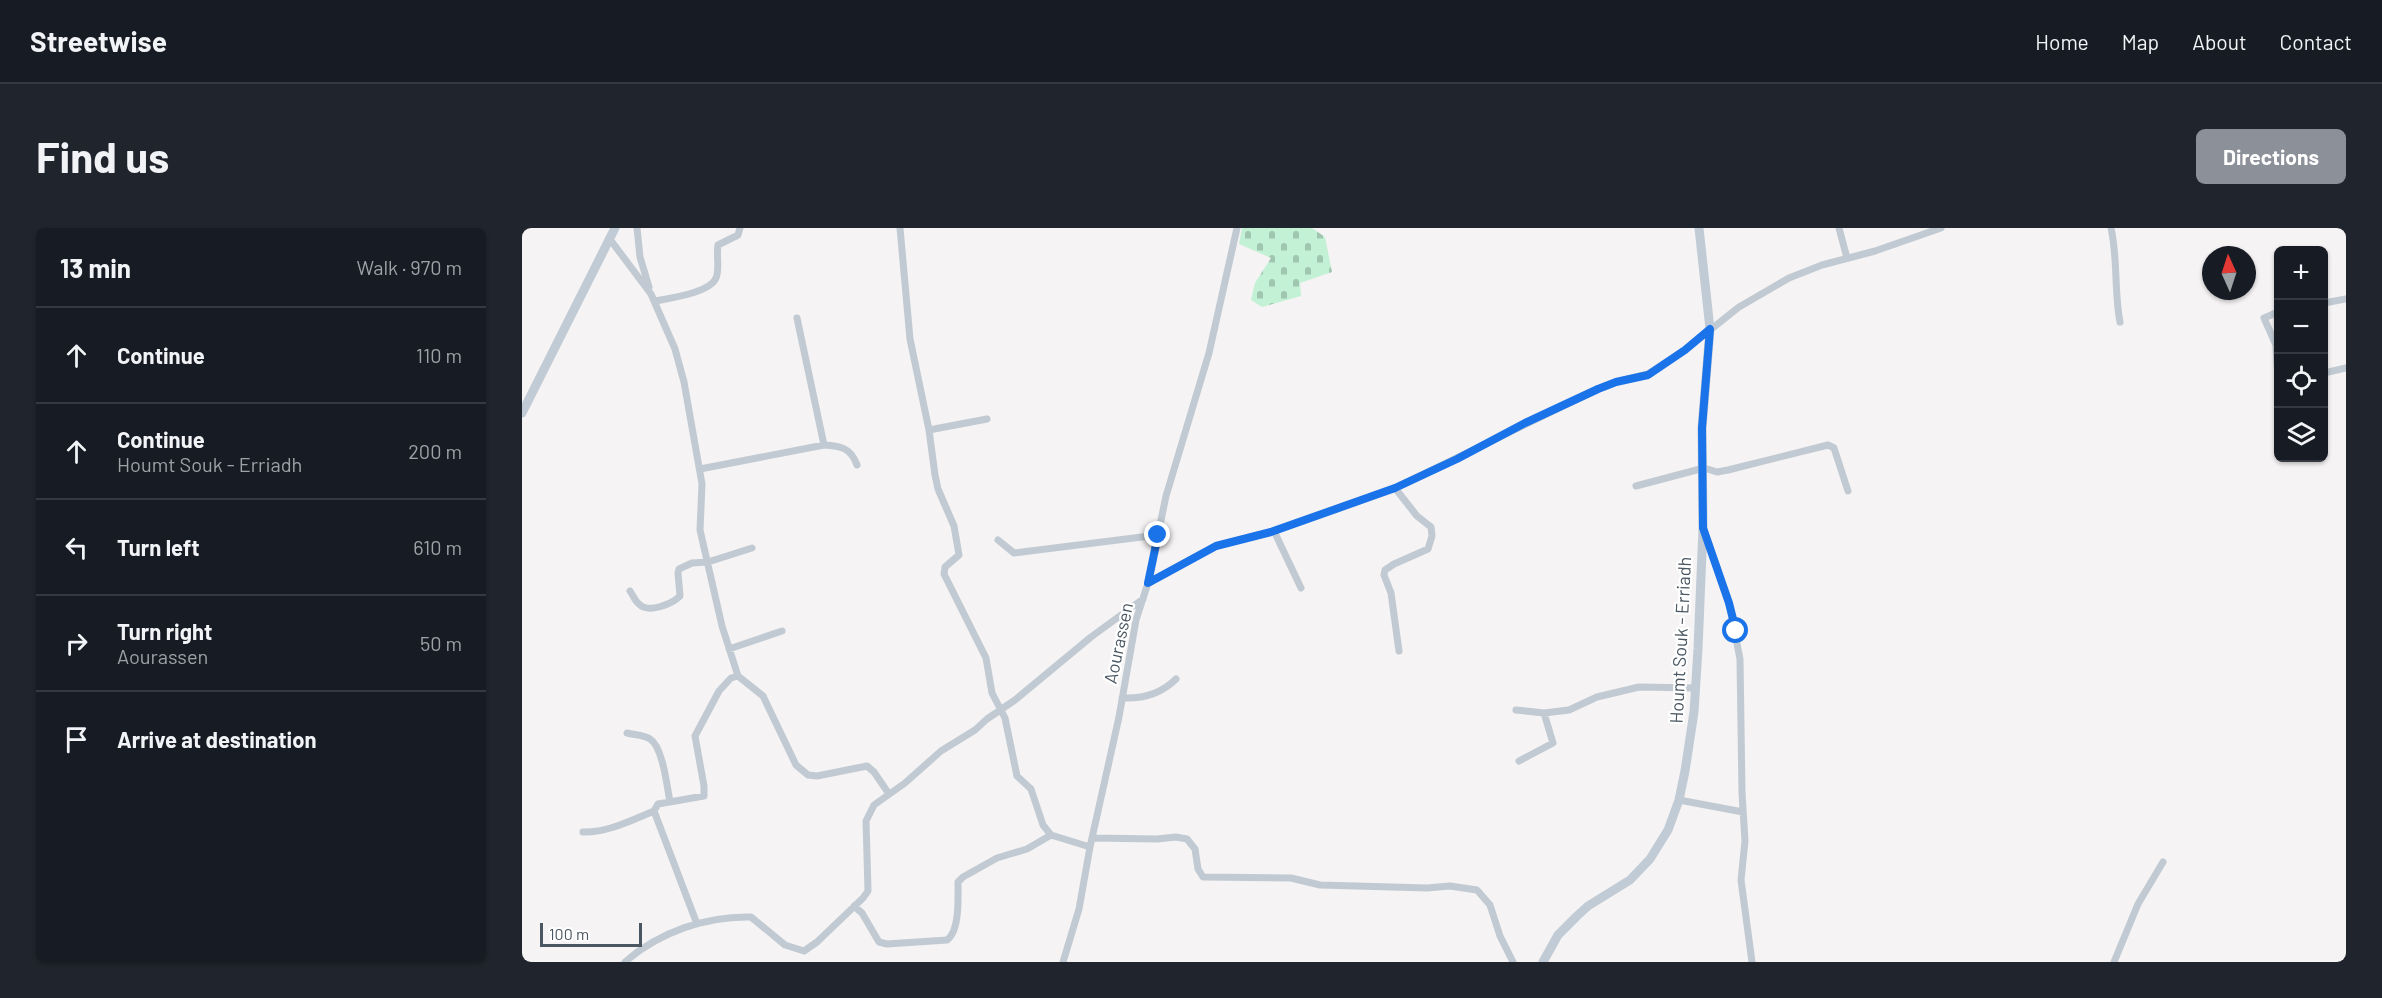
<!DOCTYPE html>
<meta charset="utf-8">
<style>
:root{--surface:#171b24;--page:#20242c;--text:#f1f3f6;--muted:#9ea1a6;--line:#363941;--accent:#8c9099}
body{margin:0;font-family:Barlow,sans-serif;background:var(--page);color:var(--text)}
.controls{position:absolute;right:18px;top:18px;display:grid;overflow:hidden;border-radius:9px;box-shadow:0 2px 4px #0004}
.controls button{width:54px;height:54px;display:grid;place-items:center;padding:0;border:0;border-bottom:2px solid var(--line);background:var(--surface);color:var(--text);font:30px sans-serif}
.compass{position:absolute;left:1680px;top:18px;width:54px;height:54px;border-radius:50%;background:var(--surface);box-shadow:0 2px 4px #0004;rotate:357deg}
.scale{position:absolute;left:18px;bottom:15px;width:102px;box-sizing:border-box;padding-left:6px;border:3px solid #4a5661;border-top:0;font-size:16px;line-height:21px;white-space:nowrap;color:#4a5661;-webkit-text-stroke:4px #fff;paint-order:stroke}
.stop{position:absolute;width:18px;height:18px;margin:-14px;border:4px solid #1a73e8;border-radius:50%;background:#fff}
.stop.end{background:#1a73e8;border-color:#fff;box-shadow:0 2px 6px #0008}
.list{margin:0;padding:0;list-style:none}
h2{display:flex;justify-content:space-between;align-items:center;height:78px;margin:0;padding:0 24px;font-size:26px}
h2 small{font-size:20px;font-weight:400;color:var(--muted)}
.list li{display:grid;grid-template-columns:39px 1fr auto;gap:18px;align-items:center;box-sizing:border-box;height:96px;padding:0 24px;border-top:2px solid var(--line)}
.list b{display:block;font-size:22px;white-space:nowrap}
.list p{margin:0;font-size:20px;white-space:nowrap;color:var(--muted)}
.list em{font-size:20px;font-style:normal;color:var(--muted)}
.icon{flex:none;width:33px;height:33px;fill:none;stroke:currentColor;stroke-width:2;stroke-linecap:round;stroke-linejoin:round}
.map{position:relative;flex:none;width:1824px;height:734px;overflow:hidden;border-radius:9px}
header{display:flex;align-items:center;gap:36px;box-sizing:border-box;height:84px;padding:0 30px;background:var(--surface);border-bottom:2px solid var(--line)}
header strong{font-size:28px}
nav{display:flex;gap:33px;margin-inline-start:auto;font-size:21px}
.intro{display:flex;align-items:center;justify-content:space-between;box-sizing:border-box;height:144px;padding:0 36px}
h1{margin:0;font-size:42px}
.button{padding:15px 27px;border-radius:9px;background:var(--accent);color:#fff;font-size:21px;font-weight:700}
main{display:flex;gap:36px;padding:0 36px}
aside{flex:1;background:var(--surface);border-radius:9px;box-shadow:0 2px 4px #0004}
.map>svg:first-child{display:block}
.cemetery{fill:url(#cemetery-stones)}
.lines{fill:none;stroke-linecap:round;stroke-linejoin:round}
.street{stroke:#c1cad2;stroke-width:7}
.secondary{stroke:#c1cbd6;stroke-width:9}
.route{stroke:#1a73e8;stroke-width:8}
.labels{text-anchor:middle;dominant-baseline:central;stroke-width:4.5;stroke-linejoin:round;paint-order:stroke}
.street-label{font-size:18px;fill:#4a5661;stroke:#fff}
</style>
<header>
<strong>Streetwise</strong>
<nav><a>Home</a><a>Map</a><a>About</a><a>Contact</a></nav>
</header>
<div class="intro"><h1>Find us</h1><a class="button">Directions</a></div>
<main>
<aside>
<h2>13 min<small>Walk · 970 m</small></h2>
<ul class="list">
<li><svg class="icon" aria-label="ahead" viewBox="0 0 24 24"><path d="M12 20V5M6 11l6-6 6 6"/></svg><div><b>Continue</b></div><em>110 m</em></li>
<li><svg class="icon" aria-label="ahead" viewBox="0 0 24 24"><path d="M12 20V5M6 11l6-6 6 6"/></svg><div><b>Continue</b><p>Houmt Souk - Erriadh</p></div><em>200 m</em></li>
<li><svg class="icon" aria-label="left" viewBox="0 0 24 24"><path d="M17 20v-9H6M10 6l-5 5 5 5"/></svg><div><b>Turn left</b></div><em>610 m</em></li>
<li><svg class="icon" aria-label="right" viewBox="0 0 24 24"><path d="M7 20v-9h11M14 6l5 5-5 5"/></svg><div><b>Turn right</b><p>Aourassen</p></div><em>50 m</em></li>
<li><svg class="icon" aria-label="arrive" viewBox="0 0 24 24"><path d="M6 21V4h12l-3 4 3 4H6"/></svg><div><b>Arrive at destination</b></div></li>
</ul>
</aside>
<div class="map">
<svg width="1824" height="734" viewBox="0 0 1824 734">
<defs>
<pattern id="cemetery-stones" width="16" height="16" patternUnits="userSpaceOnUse" patternTransform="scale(1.5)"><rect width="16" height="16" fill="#c3f1d5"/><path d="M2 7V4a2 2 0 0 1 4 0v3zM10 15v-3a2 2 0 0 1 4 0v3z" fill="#a0c6b0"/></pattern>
</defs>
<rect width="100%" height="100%" fill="#f5f3f3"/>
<path class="cemetery" d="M720,0H790L803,9L810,44L778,55L779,68L740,79L729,72L733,55L749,30L717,16Z"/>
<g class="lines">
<path class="street" d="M115,0L118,29L127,59
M378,0L388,111L407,202L413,247L416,261L432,298L437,327L423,339L422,346L464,430L470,465L483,490L495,548L509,561L521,597L529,607L568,619
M1317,0L1325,30
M1589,0C1596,31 1592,63 1598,94
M87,10L129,66L153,121L162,154L180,256L178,302L200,398L216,448L241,468L274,537L286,547L295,548L345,538L352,544L367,566
M133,73C148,70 188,65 194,50C198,40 194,28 196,17L216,7L218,0
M1802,75L1824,71
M1756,84L1742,90L1754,117L1756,149
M275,90L302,217
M1802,145L1824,140
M407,202L465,191
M178,241L302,217C319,218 329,220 335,237
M1114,258L1182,240L1195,244L1206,242L1306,217L1312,220L1326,263
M873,260L895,288L909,299L910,308L906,321L872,336L863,342L862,347L869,365L877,423
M1182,302L1207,375L1218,431L1220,565L1223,613L1219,652L1230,734
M752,303L779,360
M476,312L492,325L636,307
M626,355L694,318L749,304L873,260L1076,161L1094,154L1126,146L1163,122L1217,79L1267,50L1300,37L1353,23L1419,0
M108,363C111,367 113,373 117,376C126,386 150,376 158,368L156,345L157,341L170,335L186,334L230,320
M207,421L260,403
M600,470C621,471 639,466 654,451
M994,482L1022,485L1047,482L1075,469L1117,459L1174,460
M105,505C113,507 122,507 128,511C141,519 145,559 148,574
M997,533L1031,515L1022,485
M1157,572L1221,584
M61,604C85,605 110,592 132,583
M570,610L635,611L654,609L665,611L673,621L676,641L681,649L769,650L798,657L905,660L928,658L955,662L968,677L978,708L991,734
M332,678L340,685L357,714L365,716L425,712C438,703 436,669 436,654L441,649L475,630L505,621L529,607
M175,696L132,583L136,576L182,568V558L173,508L197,463L209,450L216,448
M103,734C137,704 184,688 229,689L263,717L282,723L295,714L341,670L346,663L344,593L352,577L383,555L419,523L453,502L465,491L493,472L569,409L621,371
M541,734L557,681L568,619L597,489L614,392L626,355L644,268L687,125L715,0
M1592,734L1616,676L1641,634"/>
<path class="secondary" d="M0,185L93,0
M1021,734L1036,707L1055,688L1066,678L1108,652L1128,631L1146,602L1157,572L1163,543L1172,484L1176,421L1181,300L1180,200L1188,101L1177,0"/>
</g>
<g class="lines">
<path class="route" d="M636,307L626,355L694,318L749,304L873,260L935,231L1003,195L1076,161L1094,154L1126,147L1163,122L1188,101L1180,200L1181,300L1207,375L1214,403"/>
</g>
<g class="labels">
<g class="street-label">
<text transform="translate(1158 412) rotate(-87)">Houmt Souk - Erriadh</text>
<text transform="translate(596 415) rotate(-78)">Aourassen</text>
</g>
</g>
</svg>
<div class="controls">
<button>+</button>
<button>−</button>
<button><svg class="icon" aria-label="locate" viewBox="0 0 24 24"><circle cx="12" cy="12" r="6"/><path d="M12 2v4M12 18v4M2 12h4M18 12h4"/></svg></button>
<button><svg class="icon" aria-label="layers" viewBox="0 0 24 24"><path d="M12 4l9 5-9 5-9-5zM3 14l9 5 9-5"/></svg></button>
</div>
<svg class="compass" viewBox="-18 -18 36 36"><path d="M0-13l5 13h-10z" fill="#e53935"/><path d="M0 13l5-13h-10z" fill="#9ea1a6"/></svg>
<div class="scale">100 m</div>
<div class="stop" style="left:1214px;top:403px"></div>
<div class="stop end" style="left:636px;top:307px"></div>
</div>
</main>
